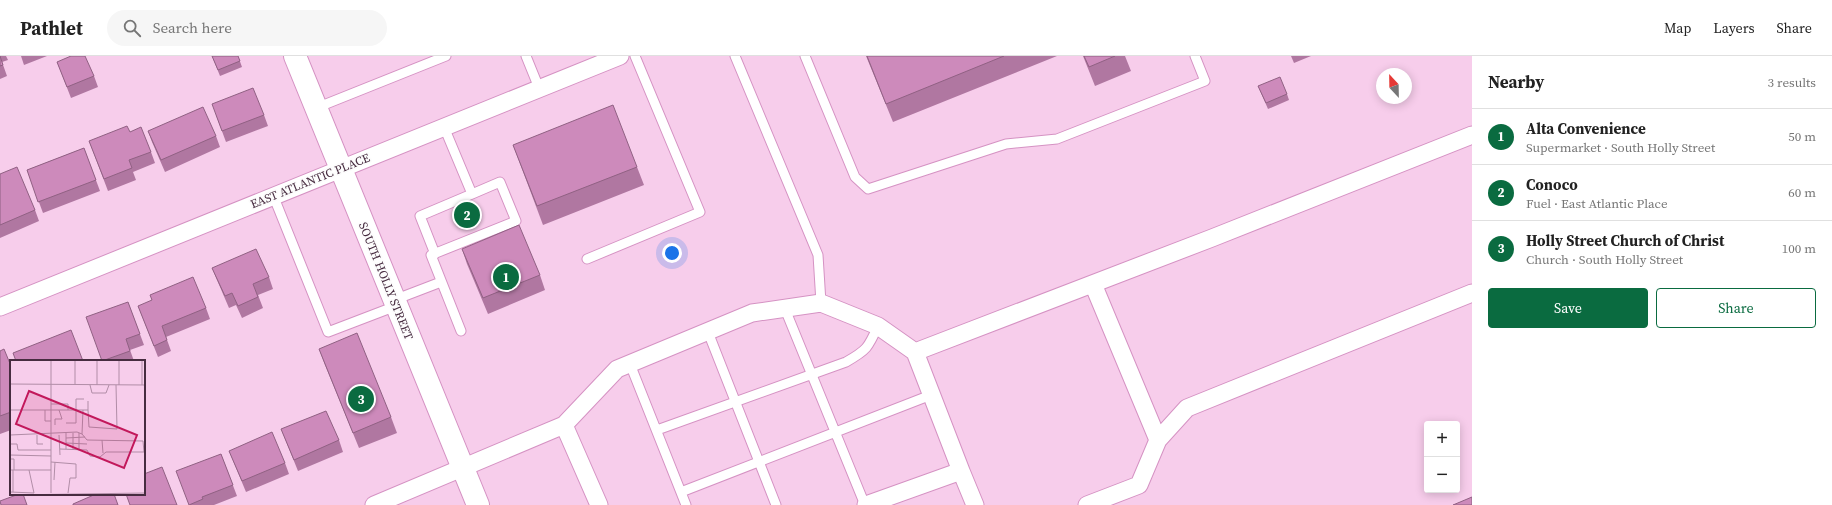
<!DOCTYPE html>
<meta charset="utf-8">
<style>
:root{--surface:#fff;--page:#f6f6f6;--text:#222;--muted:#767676;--line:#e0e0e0;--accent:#0a6b40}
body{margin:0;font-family:"Source Serif 4",serif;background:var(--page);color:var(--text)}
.controls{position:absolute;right:12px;bottom:12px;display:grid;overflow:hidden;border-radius:4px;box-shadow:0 2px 10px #0003}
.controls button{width:36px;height:36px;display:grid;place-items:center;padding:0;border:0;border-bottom:1px solid var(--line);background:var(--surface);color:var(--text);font:20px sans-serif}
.compass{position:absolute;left:1376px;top:12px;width:36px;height:36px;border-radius:50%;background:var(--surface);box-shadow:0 2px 10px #0003;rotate:338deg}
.you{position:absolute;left:672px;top:197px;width:14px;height:14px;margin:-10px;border:3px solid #fff;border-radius:50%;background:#1a73e8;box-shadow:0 0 0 6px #1a73e833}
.badge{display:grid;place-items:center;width:26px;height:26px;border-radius:50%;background:var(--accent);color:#fff;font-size:13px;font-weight:700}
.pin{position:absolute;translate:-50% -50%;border:2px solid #fff;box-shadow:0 1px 4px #0006}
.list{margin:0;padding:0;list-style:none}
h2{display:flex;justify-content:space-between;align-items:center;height:52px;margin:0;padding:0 16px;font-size:17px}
h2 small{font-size:13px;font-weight:400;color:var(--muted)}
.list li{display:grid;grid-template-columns:26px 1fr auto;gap:12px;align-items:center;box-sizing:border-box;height:56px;padding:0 16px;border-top:1px solid var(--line)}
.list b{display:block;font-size:15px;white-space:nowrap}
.list p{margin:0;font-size:13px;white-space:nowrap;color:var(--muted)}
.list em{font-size:13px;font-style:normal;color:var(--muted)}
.actions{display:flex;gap:8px;padding:12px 16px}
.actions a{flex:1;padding:9px 0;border:1px solid var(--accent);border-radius:4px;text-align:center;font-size:14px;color:var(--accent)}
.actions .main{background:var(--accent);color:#fff}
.icon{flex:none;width:22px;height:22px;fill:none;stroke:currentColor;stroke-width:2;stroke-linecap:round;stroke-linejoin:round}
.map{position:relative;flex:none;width:1472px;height:449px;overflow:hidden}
header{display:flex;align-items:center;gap:24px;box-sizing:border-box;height:56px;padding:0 20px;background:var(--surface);border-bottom:1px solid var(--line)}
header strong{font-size:19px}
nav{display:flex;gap:22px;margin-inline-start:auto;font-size:14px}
.search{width:280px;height:36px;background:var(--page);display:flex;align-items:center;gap:10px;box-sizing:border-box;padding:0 14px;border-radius:22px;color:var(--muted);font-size:15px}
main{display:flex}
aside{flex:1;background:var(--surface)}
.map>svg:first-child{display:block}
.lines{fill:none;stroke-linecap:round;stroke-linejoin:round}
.lane-casing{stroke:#d592c3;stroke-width:11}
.street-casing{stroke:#d592c3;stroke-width:19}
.secondary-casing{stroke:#d592c3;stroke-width:24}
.lane{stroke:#fff;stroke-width:9}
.street{stroke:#fff;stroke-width:17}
.secondary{stroke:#fff;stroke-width:22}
.wall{fill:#b077a1}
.building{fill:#cd8abb;stroke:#906183}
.labels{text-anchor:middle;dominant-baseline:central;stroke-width:3.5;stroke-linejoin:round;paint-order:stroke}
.street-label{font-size:12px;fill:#472c40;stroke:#fcfcfc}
.inset-road{fill:none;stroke:#b18da7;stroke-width:1}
.view{fill:#c2185b;fill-opacity:0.15;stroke:#c2185b;stroke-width:2}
.inset-edge{fill:none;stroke:#472c40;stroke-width:2}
</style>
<header>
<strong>Pathlet</strong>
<div class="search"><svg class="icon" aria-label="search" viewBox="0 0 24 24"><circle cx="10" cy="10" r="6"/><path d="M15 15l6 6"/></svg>Search here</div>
<nav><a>Map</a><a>Layers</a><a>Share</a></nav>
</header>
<main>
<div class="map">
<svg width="1472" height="449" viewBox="0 0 1472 449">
<rect width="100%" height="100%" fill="#f7cdeb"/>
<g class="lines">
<defs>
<path id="lane" d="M526,0L539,32
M735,0L818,199L821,247
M805,0L855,121L868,133L1006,88L1057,83L1205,25L1195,0
M316,52L446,0
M444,71L472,138L500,126L516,165L431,199L461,275
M273,139L328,276L396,250
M435,198L420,160L472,138
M587,203L700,156L635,0
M394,244L441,226
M785,253L865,449
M708,276L776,449
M630,308L686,449
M657,374L846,306C867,294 868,292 878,270
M681,436L931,339"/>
<path id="street" d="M1093,228L1158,384
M0,251L620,0
M915,296L961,415
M564,369L599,449
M374,449L564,369L617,313L752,257L821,247L878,270L915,296L1212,182L1472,79
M866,449L961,415L975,449
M1087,449L1139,429L1158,384L1187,352L1472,237"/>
<path id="secondary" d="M295,0L478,449"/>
</defs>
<use href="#lane" class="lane-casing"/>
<use href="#street" class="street-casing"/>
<use href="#secondary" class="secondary-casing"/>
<use href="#lane" class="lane"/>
<use href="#street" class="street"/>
<use href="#secondary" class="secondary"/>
</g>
<path class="wall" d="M0,0H6L8,4L2,6L7,20L0,23Z
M21,0H47L24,9Z
M212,0H238L242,11L220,20Z
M866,0H1057L893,66Z
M1083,0H1125L1131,15L1095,30Z
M1291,0H1311L1294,7Z
M57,6L94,20L98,31L71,42Z
M1258,30L1287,38L1289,44L1268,53Z
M216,59H264L268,70L226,86Z
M148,75L216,80L220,91L165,116L152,86Z
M130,76L151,96L155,107L133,116L136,124L108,135L89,85Z
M513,89L637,111L644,129L543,169Z
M84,92L100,135L43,157L27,114Z
M0,118L35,154L39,165L0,182Z
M462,193L540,219L545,234L488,258L467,208Z
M212,212L269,221L273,233L258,239L263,252L242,262L236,249L229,252L217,224Z
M128,246L144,289L130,294L134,305H102Z
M138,250L206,252L210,263L166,281L171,295L158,301Z
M319,293L391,361L397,377L359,392L325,309Z
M0,295L11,310V374L0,378Z
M281,373L339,384L343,396L298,415Z
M229,395L285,407L289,418L246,436Z
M221,398L237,440L214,449H189Z"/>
<path class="building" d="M0,0L3,9L0,10Z
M71,0H85L94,20L67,31L57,6Z
M212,0H238L240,5L218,14Z
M867,0H1004L886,48Z
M1084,0H1115L1089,11Z
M1280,21L1287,38L1266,47L1258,30Z
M253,32L264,59L222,75L212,48Z
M613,49L637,111L537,150L513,89Z
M203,51L216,80L161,104L148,75Z
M127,70L130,76L141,71L151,96L129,104L132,112L104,123L89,85Z
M84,92L96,124L38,146L27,114Z
M17,111L35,154L0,169V118Z
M519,169L540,219L483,242L462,193Z
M256,193L269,221L253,228L258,241L238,250L232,237L225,240L212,212Z
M193,221L206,252L162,270L167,284L154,290L138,250L152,244L150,239Z
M128,246L140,278L126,283L130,295L102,305L86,261Z
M71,274L83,305H16L13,297Z
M357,277L391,361L353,377L319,293Z
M4,293L11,310V356L0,360V295Z
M326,355L339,384L294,404L281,373Z
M272,376L285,407L242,425L229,395Z
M221,398L233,429L202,441L203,443L189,449L176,415Z
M162,411L177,449H130L126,438H144V418Z
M19,438H23L27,449H1L0,445Z
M96,438H114L118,449H73V448Z
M1472,441V449H1453Z"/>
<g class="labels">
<g class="street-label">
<text transform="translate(310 125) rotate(-22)">EAST ATLANTIC PLACE</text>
<text transform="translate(386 225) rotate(68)">SOUTH HOLLY STREET</text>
</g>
</g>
<g transform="translate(10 304)">
<rect width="135" height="135" fill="#f7cdeb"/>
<path class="inset-road" d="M65,0V24M109,0V25M132,0V25M0,24L135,25M80,25L82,33H96L99,25M87,25V0M41,44H58V50M0,50H78V41M35,50V61H41M78,50L79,67L107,69L106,25M56,63H66V39H74M45,65V59H52L49,50M69,73V90M72,74L73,50M0,75L67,72L72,74L77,80L133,81L134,92H96L90,97L80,96L77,90L50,89M27,75V84H33M49,75L50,95M56,78L75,77M92,80L93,93M56,83L77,84M0,84H7L8,90H41M56,89V73M63,90V73M0,95L41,96M0,99H4V110M41,102L66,104V118H60L58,133M0,110H41M3,110V132M19,110L24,133M44,120L45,102M0,132L24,133M41,133V0M0,135L135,133"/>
<path class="view" d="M19,31L127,75L114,108L6,64Z"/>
<rect width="135" height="135" class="inset-edge"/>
</g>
</svg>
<div class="controls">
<button>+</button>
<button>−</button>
</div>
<svg class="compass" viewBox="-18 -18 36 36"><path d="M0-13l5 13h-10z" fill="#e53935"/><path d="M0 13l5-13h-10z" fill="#767676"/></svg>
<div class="you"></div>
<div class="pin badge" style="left:506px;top:221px">1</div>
<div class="pin badge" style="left:467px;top:159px">2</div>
<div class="pin badge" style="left:361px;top:343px">3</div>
</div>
<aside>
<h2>Nearby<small>3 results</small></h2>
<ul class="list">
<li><span class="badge">1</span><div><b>Alta Convenience</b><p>Supermarket · South Holly Street</p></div><em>50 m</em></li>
<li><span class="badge">2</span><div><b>Conoco</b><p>Fuel · East Atlantic Place</p></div><em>60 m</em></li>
<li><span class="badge">3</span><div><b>Holly Street Church of Christ</b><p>Church · South Holly Street</p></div><em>100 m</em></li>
</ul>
<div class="actions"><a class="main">Save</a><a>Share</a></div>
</aside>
</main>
